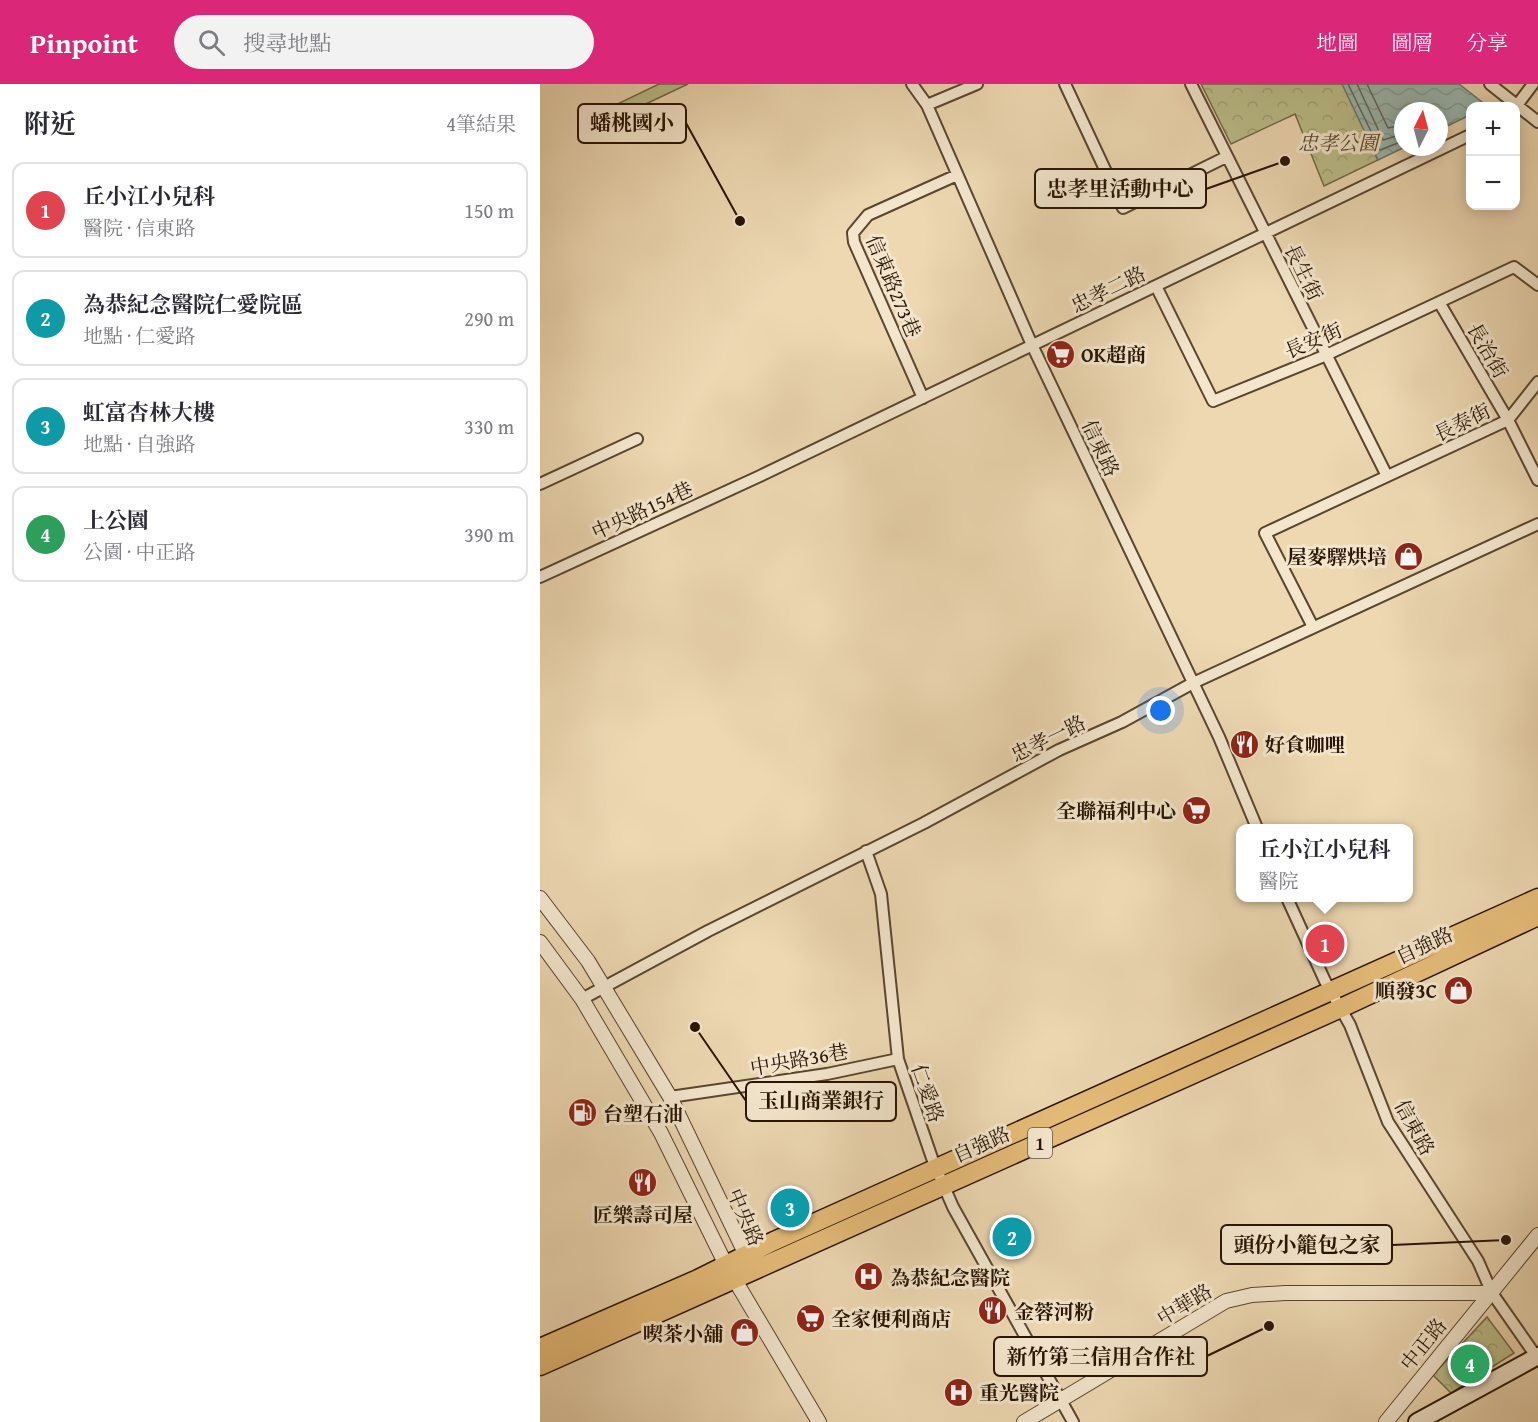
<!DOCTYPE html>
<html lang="zh-TW">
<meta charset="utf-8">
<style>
:root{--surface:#fff;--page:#f2f2f3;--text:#2b2b33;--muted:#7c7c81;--line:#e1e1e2;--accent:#db2777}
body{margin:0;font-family:"Gentium Book Plus","Noto Serif TC",serif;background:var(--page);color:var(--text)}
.controls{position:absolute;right:18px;top:18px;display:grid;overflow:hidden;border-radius:12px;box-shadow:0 3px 15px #0003}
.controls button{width:54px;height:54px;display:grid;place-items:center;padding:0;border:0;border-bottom:2px solid var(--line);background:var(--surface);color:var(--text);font:30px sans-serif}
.compass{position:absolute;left:854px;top:18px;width:54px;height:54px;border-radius:50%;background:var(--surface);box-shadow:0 3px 15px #0003;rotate:6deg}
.you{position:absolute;left:621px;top:627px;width:21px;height:21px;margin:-15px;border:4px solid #fff;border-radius:50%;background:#1a73e8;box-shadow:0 0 0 9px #1a73e833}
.badge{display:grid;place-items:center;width:39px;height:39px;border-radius:50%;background:var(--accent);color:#fff;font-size:20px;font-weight:700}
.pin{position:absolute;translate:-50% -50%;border:3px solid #fff;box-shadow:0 2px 6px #0006}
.popup{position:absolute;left:696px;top:740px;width:177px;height:78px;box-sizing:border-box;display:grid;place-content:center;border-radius:12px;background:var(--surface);filter:drop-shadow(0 2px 4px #0005);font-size:20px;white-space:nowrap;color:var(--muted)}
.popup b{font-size:22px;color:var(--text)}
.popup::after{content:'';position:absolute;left:50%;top:100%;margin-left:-12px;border:12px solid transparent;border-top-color:var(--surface)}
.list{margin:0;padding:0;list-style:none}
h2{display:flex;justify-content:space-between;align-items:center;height:78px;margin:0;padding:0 24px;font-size:26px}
h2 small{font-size:20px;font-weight:400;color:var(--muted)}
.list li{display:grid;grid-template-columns:39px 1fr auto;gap:18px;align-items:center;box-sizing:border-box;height:96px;margin:0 12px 12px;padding:0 12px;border:2px solid var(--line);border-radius:12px}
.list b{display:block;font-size:22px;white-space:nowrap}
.list p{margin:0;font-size:20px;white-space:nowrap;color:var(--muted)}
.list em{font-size:20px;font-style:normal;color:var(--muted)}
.icon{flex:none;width:33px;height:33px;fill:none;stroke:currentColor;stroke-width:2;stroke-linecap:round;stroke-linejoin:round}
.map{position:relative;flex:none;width:998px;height:1338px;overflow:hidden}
header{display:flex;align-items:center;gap:36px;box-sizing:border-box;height:84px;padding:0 30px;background:var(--accent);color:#fff}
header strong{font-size:28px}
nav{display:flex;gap:33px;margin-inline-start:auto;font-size:21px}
.search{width:420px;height:54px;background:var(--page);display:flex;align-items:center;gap:15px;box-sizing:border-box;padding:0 21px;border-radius:33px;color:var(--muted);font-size:22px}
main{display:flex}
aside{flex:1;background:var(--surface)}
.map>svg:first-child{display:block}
.grass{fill:#bbbe8a;stroke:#726946;stroke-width:1.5}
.forest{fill:url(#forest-crowns);stroke:#726946;stroke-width:1.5}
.water{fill:url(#water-waves);stroke:#6c776b;stroke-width:1.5}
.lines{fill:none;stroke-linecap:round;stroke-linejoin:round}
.shore{stroke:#61665a;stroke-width:1.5}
.minor-casing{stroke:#59452f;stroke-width:14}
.tertiary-casing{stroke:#59452f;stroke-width:16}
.secondary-casing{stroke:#281403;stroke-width:20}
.primary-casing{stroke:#281403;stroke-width:21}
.minor{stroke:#f3e6cd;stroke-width:10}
.tertiary{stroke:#f3e6cd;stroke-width:14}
.secondary{stroke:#f3e6cd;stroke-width:16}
.primary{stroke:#e6bc79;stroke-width:18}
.labels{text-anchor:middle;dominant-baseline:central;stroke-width:6;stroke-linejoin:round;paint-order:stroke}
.shield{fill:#f3e6cd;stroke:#655340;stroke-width:1.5}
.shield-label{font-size:18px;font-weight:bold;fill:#281403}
.park-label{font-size:20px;font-style:italic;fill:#54472c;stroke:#f3e6cd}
.street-label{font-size:20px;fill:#281403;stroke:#f3e6cd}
.poi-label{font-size:20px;font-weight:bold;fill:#281403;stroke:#f3e6cd;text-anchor:start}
.leader{fill:none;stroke:#281403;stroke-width:2}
.callout-dot{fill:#281403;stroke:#f3e6cd;stroke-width:2}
.callout{fill:#f3e6cd;stroke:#281403;stroke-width:2}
.callout-label{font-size:21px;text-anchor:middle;font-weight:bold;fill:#281403}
</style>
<header>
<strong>Pinpoint</strong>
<div class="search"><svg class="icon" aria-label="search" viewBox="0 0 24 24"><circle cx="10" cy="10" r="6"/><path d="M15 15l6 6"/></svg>搜尋地點</div>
<nav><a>地圖</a><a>圖層</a><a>分享</a></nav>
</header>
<main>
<aside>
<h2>附近<small>4筆結果</small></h2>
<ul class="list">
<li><span class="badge" style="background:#e0444e">1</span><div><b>丘小江小兒科</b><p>醫院 · 信東路</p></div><em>150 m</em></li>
<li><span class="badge" style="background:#0f9aa8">2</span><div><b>為恭紀念醫院仁愛院區</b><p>地點 · 仁愛路</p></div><em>290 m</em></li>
<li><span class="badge" style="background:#0f9aa8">3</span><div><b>虹富杏林大樓</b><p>地點 · 自強路</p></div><em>330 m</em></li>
<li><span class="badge" style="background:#2e9e5b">4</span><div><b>上公園</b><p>公園 · 中正路</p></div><em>390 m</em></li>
</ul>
</aside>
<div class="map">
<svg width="998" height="1338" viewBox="0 0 998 1338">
<defs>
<pattern id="forest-crowns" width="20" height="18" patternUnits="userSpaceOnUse" patternTransform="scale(1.5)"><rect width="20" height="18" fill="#bbbe8a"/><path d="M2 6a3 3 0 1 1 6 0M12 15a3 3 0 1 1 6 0" fill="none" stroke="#a1a275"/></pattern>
<pattern id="water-waves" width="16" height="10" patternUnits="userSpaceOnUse" patternTransform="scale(1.5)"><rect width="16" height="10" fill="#9ab9b1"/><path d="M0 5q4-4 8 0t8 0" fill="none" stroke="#859e97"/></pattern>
</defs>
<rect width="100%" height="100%" fill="#edd8b2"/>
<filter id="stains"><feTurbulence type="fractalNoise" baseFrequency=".00333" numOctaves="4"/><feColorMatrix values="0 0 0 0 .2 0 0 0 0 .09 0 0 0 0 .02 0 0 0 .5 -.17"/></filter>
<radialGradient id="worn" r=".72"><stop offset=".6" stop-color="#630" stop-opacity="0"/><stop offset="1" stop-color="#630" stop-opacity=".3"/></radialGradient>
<path class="grass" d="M119,0H148L74,35L69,24Z"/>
<path class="forest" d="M661,0H804L838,76L784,102L755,30L691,60Z
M947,1233L974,1269L911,1309L893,1291Z"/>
<path class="water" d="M802,0H919L947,22H930V31L899,46V27H863L865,63L838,76Z"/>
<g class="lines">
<path class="shore" d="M808,0L840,66L863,57
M817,0L843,56L863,50
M827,0L848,44L863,41"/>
<defs>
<path id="minor" d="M372,0L387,21L492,261L679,653L717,744
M525,0L583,124L686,73
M651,0L847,392
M950,0L998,38
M387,21L437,0
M975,24L993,0
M616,202L673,317L784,272L974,183L998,201
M899,218L968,336L998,396
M383,314L314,158L313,149L328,131L417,91
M0,400L97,355
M0,493L220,392L930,51
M773,543L725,449L968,336L998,298
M326,767L341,810L358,975L393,1077L413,1123L533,1338
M747,814L785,897L810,941L848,1038L938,1177L952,1209L998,1275
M42,915L168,847L384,739L519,666L582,638L653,599L998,440
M130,1013L287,990L358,975"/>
<path id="tertiary" d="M0,814L48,877L130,1013L206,1171L203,1178
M0,858L42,915L121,1049L186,1181L279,1338
M484,1338L686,1217L712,1211L745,1209H952
M846,1338L998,1151"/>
<path id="secondary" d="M877,1338L998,1272"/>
<path id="primary" d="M0,1264L158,1195L234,1157L998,814
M0,1282L801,924L998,832"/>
</defs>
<use href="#minor" class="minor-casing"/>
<use href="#tertiary" class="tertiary-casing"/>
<use href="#secondary" class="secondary-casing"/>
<use href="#primary" class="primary-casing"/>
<use href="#minor" class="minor"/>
<use href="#tertiary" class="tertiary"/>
<use href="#secondary" class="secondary"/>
<use href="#primary" class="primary"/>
</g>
<defs>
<symbol id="supermarket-disc" viewBox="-11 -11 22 22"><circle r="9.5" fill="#8f2418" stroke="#f3e6cd"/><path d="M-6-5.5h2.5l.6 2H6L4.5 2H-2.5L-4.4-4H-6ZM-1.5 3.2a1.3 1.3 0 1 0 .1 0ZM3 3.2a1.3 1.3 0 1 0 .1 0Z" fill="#fff"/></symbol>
<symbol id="shop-disc" viewBox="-11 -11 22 22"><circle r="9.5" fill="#8f2418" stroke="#f3e6cd"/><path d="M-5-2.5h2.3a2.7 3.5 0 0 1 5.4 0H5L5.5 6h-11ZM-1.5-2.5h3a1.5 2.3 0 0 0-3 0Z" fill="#fff"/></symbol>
<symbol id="restaurant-disc" viewBox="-11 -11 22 22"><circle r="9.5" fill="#8f2418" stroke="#f3e6cd"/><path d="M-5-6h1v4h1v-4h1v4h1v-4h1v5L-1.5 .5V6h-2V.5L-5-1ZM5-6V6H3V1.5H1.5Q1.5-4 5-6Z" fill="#fff"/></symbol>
<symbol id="fuel-disc" viewBox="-11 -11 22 22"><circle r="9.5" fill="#8f2418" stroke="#f3e6cd"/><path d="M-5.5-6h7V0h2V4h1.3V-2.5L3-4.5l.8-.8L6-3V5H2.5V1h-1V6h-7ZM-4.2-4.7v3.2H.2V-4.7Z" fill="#fff"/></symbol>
<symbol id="hospital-disc" viewBox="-11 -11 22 22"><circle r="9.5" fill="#8f2418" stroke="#f3e6cd"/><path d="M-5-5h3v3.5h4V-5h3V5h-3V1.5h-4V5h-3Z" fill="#fff"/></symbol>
</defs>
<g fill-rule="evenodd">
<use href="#supermarket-disc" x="504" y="254" width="33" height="33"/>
<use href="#shop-disc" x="852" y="456" width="33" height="33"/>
<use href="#restaurant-disc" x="688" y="644" width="33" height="33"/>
<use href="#supermarket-disc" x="640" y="710" width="33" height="33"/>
<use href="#shop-disc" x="902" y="890" width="33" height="33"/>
<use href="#fuel-disc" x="26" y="1012" width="33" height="33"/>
<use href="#restaurant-disc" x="86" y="1082" width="33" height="33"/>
<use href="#hospital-disc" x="312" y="1176" width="33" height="33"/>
<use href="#restaurant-disc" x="436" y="1210" width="33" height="33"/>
<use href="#supermarket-disc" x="254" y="1218" width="33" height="33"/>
<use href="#shop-disc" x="188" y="1232" width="33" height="33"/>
<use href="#hospital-disc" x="402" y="1292" width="33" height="33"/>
</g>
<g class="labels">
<rect class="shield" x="488" y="1044" width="24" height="30" rx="4.5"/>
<g class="shield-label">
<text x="500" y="1059">1</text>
</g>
<g class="park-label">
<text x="798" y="58">忠孝公園</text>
</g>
<g class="street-label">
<text transform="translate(764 188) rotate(64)">長生街</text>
<text transform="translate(354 202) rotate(67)">信東路273巷</text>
<text transform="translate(568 205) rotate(-26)">忠孝二路</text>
<text transform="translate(773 256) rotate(-23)">長安街</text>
<text transform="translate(948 266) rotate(60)">長治街</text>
<text transform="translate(922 338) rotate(-26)">長泰街</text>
<text transform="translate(561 364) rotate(65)">信東路</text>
<text transform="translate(102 426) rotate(-25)">中央路154巷</text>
<text transform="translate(508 654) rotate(-26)">忠孝一路</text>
<text transform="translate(884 861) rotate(-25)">自強路</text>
<text transform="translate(259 975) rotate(-10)">中央路36巷</text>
<text transform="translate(388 1009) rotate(71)">仁愛路</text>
<text transform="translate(875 1043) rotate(61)">信東路</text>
<text transform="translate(441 1060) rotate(-24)">自強路</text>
<text transform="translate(206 1133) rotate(67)">中央路</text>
<text transform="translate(644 1220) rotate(-31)">中華路</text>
<text transform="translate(883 1260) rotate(-51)">中正路</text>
</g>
<g class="poi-label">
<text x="541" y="270">OK超商</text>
<text x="847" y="472" text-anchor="end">屋麥驛烘培</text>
<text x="725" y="660">好食咖哩</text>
<text x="636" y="726" text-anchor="end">全聯福利中心</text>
<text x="897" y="906" text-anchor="end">順發3C</text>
<text x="63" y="1029">台塑石油</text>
<text x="103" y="1130" text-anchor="middle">匠樂壽司屋</text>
<text x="350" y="1193">為恭紀念醫院</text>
<text x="474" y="1227">金蓉河粉</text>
<text x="291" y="1234">全家便利商店</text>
<text x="183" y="1249" text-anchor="end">喫茶小舖</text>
<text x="439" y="1308">重光醫院</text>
</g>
</g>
<path class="leader" d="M200 137L146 39M745 77L666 105M155 943L206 1017M966 1156L852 1161M729 1242L667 1272"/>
<g class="callout-dot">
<circle cx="200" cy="137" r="6"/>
<circle cx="745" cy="77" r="6"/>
<circle cx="155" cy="943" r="6"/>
<circle cx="966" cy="1156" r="6"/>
<circle cx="729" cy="1242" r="6"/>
</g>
<g class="callout">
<rect x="38" y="20" width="108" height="39" rx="6"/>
<rect x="495" y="85" width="171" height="39" rx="6"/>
<rect x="206" y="998" width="150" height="39" rx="6"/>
<rect x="681" y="1141" width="171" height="39" rx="6"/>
<rect x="454" y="1253" width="213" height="39" rx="6"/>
</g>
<g class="callout-label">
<text x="92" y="46">蟠桃國小</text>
<text x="580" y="112">忠孝里活動中心</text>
<text x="281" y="1024">玉山商業銀行</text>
<text x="767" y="1168">頭份小籠包之家</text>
<text x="561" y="1280">新竹第三信用合作社</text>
</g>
<rect width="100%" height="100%" filter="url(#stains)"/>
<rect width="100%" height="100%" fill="url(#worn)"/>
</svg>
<div class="controls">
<button>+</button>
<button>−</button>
</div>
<svg class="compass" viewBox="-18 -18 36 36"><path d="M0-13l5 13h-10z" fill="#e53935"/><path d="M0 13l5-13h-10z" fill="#7c7c81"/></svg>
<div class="you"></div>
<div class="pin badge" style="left:785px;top:860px;background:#e0444e">1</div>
<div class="popup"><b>丘小江小兒科</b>醫院</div>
<div class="pin badge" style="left:472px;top:1153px;background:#0f9aa8">2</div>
<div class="pin badge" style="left:250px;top:1124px;background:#0f9aa8">3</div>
<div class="pin badge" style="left:930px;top:1280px;background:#2e9e5b">4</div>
</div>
</main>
